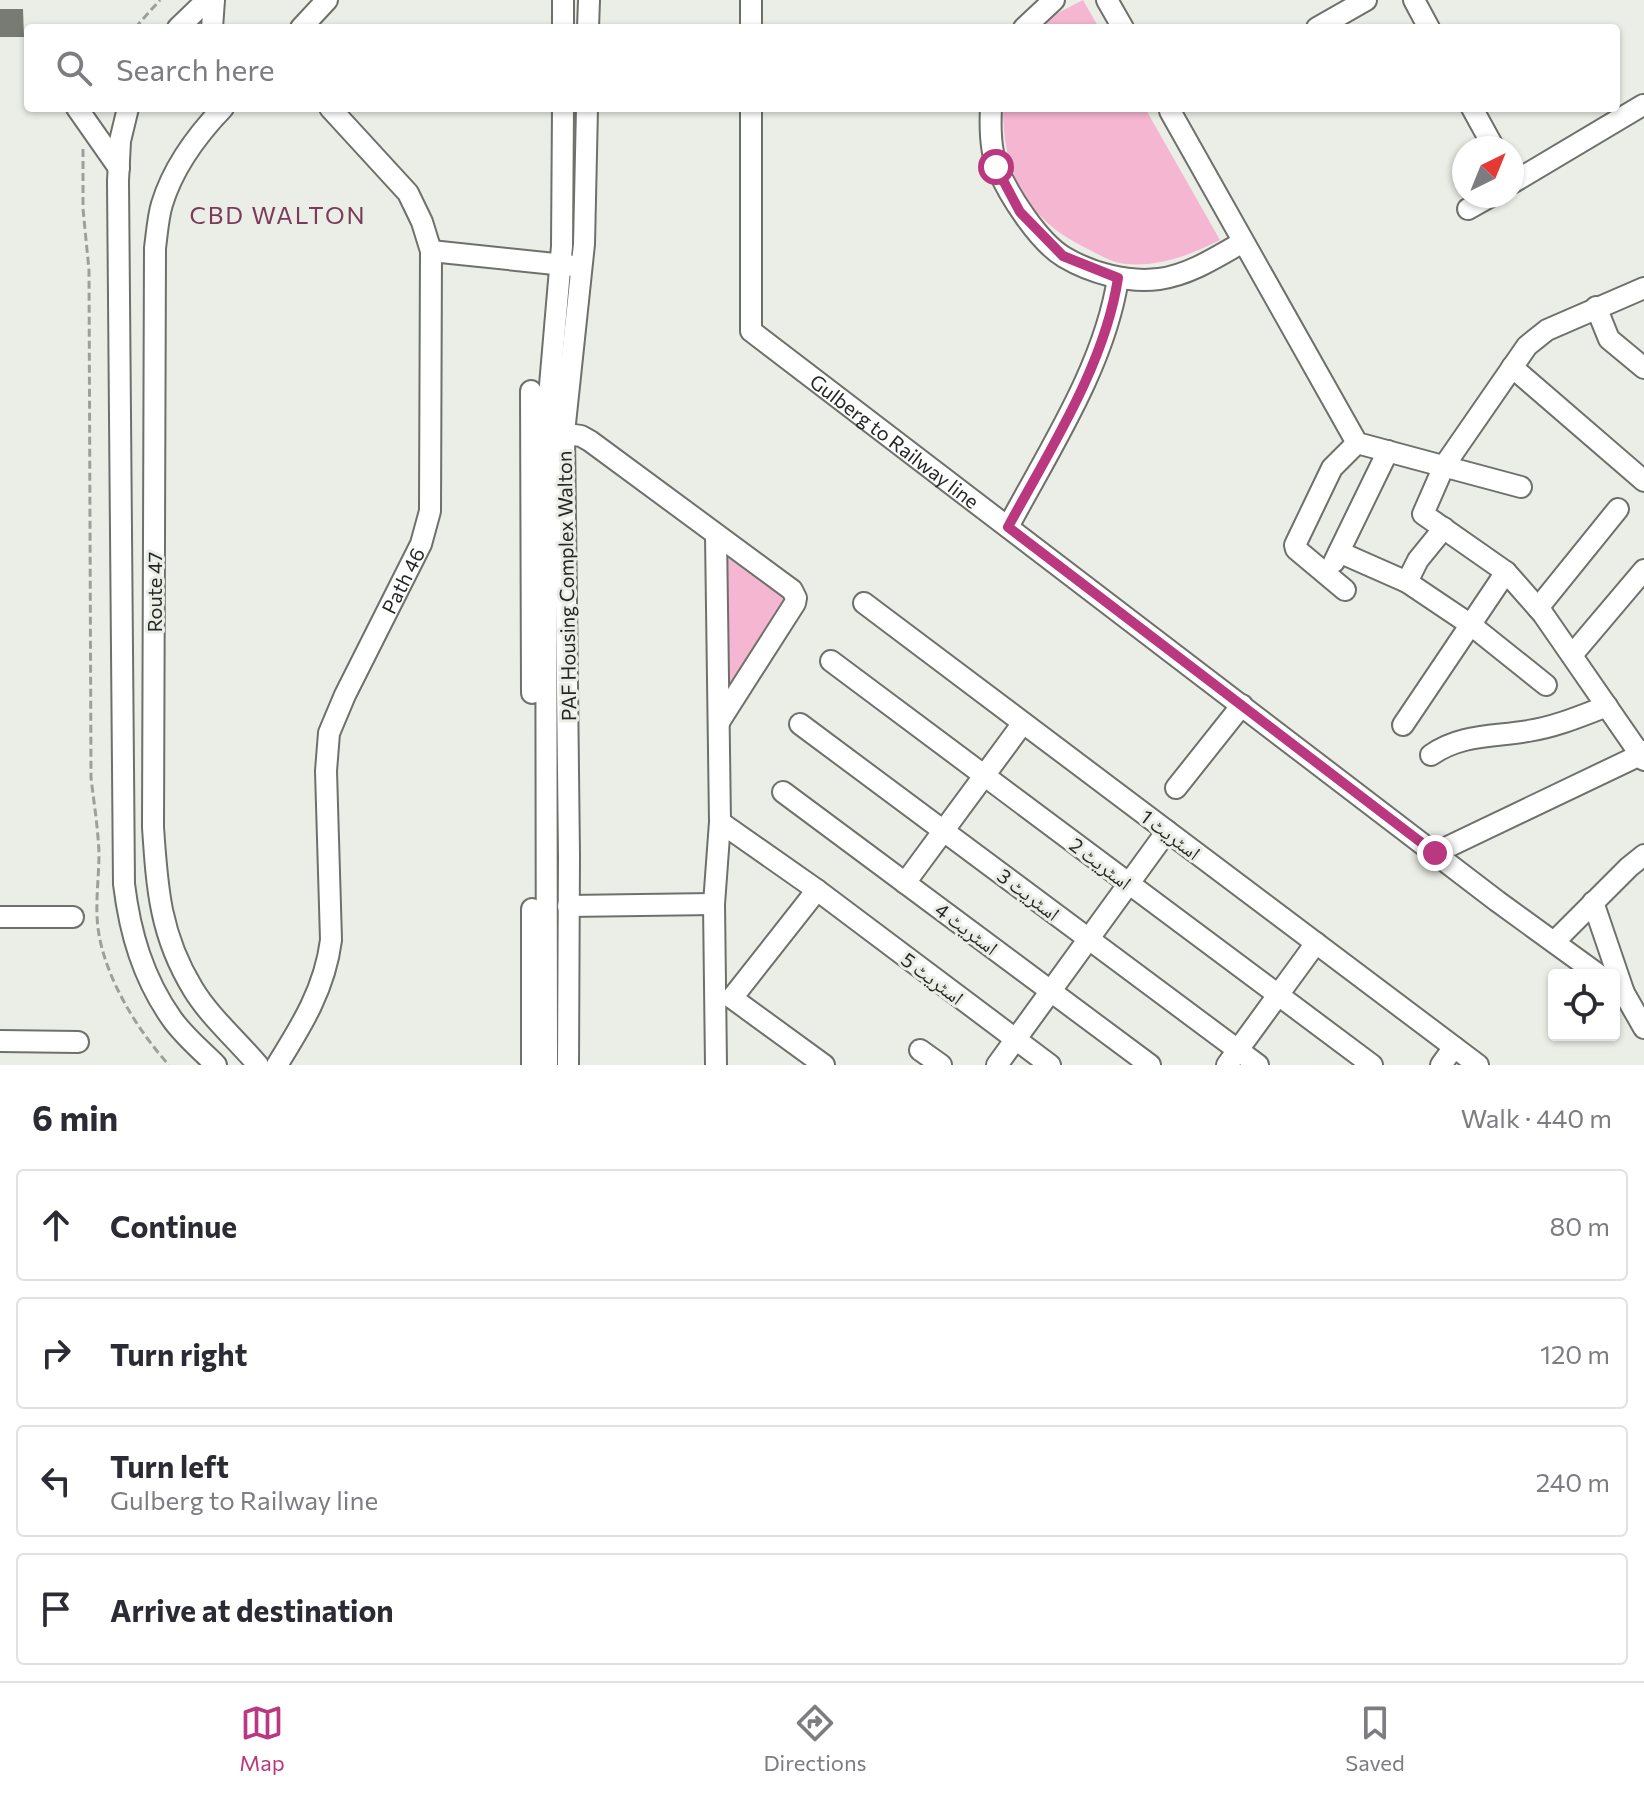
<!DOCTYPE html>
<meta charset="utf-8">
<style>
:root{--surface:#fff;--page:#f7f7f7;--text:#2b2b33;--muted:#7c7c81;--line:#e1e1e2;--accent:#ba387f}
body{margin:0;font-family:Commissioner,"Noto Naskh Arabic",sans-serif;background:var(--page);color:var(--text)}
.controls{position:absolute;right:24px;bottom:24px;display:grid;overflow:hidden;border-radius:8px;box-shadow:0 2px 6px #0004}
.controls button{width:72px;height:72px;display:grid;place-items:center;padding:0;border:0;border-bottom:2px solid var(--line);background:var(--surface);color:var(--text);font:40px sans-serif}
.compass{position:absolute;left:1452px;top:136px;width:72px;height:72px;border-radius:50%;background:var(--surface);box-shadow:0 2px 6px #0004;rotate:43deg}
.stop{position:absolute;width:24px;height:24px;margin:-18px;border:6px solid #ba387f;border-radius:50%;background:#fff}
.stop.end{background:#ba387f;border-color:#fff;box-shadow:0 2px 8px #0008}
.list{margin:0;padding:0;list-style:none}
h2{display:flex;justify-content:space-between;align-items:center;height:104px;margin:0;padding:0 32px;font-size:34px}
h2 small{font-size:26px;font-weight:400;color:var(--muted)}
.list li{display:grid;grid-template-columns:52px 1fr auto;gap:24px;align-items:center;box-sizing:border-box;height:112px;margin:0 16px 16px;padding:0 16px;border:2px solid var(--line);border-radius:8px}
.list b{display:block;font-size:30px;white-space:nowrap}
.list p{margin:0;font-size:26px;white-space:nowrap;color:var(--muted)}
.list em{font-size:26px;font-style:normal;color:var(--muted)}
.icon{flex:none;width:44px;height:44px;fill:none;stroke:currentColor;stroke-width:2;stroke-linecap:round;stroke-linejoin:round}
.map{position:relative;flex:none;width:1644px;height:1065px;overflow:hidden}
.search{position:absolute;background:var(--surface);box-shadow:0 2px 6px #0004;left:24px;right:24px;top:24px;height:88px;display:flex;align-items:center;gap:20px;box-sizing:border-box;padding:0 28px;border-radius:8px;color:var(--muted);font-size:30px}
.sheet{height:616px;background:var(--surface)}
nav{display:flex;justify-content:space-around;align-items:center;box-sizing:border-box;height:112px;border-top:2px solid var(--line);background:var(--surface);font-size:22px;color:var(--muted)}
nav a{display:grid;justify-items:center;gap:4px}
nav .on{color:var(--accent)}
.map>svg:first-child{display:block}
.green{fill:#f4b6d1}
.building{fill:#787a74}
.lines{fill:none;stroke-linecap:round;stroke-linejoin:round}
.minor-casing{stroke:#6e716b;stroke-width:24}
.path{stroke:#9da09a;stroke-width:3;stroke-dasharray:8 4;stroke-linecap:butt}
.minor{stroke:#fff;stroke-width:20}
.route{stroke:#ba387f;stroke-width:10}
.labels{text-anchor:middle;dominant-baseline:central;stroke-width:6;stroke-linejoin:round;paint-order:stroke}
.street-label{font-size:20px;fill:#252724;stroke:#ebeee7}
.quarter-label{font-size:24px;letter-spacing:2px;fill:#7c3a5a;stroke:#ebeee7}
</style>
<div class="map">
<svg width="1644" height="1065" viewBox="0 0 1644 1065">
<rect width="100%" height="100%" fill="#ebeee7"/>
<path class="green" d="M1083,0L1099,28H1039L1050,17Z
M1003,108H1145L1220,240C1190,255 1160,267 1126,264C1112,263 1098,254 1086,248C1026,219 1003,173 1003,108Z
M722,545L790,597L735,689L723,681Z"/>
<path class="building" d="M0,9H23L24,37H0Z"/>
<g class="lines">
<defs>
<g id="minor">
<path d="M751,0V28"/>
<path d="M1107,0L1123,28"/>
<path d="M1414,0L1429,28"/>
<path d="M178,28L207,0"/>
<path d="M212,28L214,0"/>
<path d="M301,28L327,0"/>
<path d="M563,28V0"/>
<path d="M588,28L589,0"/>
<path d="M1024,28L1054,0"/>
<path d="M1317,28L1366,0"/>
<path d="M77,108L119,168"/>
<path d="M128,108L120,141L118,181L124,884C130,933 143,978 172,1019C184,1036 202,1051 216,1065"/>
<path d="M223,108C198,134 173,168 162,204C158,217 157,233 155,248L153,827C157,888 160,935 193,989C210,1017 237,1040 258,1065"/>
<path id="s1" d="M751,108V331L1497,901L1599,975"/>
<path d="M991,108C990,127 990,151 998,169C1009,196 1039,242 1064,257C1091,273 1127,283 1159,279C1189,275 1217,257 1243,242"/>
<path d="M1472,108L1494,148"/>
<path d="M1170,111L1357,443L1521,487"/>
<path d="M1512,183L1643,105"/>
<path d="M1468,209L1491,196"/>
<path d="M431,251L574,266"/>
<path d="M1644,288L1547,330L1527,346L1444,466L1423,514L1506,572L1543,614L1644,760"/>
<path d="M1596,307L1609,339L1644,368"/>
<path d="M1512,367L1644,481"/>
<path d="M531,391L532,693"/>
<path d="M554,432L581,436L590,441L792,590L796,598L795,603L719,722"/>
<path d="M1008,527C1049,450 1105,365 1118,278"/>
<path d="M1339,552L1407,582L1471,625L1546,685"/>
<path d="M1334,562L1388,451"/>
<path d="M1407,582L1418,560L1444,528"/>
<path d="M1345,590L1296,549L1295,545L1332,468L1357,443"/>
<path d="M864,603L1478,1065"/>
<path d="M1538,608L1618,509"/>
<path d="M1572,655L1644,570"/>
<path d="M831,661L1372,1065"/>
<path d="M800,724L1258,1065"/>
<path d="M1403,725L1506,572"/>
<path d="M1431,755C1461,734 1493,737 1528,731C1555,727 1581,716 1607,706"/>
<path d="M1176,788L1242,705"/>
<path d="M783,792L1150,1065"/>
<path d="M720,822L817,890L732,998"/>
<path d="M1435,853L1640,755L1644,751"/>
<path d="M905,883L1023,723"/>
<path d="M817,890L1050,1065"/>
<path d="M1593,902L1624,993"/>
<path d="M568,906L714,904"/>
<path d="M532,909V1065"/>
<path d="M0,917H73"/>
<path d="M1554,942L1629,867L1644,855"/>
<path d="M1614,986L1624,993L1644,1028"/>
<path d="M732,998L824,1065"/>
<path d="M0,1041L78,1042"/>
<path d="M920,1050L941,1065"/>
<path id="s2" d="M277,1065C302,1025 325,988 331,940L326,771L329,733L345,695L421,544L430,511L431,251L422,222L408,193L330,108"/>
<path d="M547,1065L546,432L562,246L563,108"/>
<path d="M568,1065L569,855L564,433L584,244L587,108"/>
<path d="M716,1065L714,904L720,822L716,535"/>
<path d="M997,1065L1167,831"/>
<path d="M1227,1065L1316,943"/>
<path d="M1441,1065L1454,1047"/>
</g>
</defs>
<use href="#minor" class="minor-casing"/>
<path class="path" d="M135,28L160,0
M83,149V209L89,270L91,778C94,803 98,828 99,853C99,877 95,904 98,928C104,976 137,1030 169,1065"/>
<use href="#minor" class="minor"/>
</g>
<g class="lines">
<path class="route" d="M996,167L1020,212L1063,256L1118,278C1105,365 1049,451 1008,527L1435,853"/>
</g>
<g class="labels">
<g class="street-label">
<text stroke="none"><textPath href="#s1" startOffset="404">Gulberg to Railway line</textPath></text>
<text stroke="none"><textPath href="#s2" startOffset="514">Path 46</textPath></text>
<text transform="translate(566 586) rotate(-91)">PAF Housing Complex Walton</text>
<text transform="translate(154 592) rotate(-90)">Route 47</text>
<text transform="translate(1171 834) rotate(37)">اسٹریٹ 1</text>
<text transform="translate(1101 863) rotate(37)">اسٹریٹ 2</text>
<text transform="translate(1029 894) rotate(37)">اسٹریٹ 3</text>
<text transform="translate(967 928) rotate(37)">اسٹریٹ 4</text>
<text transform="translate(933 978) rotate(37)">اسٹریٹ 5</text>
</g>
<g class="quarter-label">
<text x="278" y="214">CBD WALTON</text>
</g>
</g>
</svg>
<div class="controls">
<button><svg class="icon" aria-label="locate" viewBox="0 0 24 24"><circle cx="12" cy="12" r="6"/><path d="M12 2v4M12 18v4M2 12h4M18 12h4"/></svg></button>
</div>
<svg class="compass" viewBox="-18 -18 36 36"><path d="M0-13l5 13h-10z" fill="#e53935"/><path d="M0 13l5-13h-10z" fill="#7c7c81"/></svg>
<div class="stop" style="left:996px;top:167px"></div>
<div class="stop end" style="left:1435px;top:853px"></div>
<div class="search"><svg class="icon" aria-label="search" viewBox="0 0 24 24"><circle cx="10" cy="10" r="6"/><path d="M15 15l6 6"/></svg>Search here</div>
</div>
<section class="sheet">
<h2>6 min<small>Walk · 440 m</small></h2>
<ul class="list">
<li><svg class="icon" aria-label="ahead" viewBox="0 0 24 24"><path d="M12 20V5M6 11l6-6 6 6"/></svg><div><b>Continue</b></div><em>80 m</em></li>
<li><svg class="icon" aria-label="right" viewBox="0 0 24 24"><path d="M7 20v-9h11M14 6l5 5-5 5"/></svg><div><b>Turn right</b></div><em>120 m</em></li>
<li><svg class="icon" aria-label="left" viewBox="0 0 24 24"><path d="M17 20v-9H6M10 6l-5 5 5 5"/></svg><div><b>Turn left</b><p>Gulberg to Railway line</p></div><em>240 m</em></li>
<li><svg class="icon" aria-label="arrive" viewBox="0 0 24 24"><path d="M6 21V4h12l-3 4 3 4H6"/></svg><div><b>Arrive at destination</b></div></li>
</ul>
</section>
<nav>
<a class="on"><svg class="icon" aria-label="map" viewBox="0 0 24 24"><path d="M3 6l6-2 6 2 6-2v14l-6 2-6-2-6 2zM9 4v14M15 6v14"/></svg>Map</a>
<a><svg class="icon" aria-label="directions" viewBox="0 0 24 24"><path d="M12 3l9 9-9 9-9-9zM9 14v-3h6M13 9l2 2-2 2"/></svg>Directions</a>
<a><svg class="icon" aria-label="saved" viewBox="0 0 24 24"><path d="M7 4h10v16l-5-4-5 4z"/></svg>Saved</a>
</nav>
